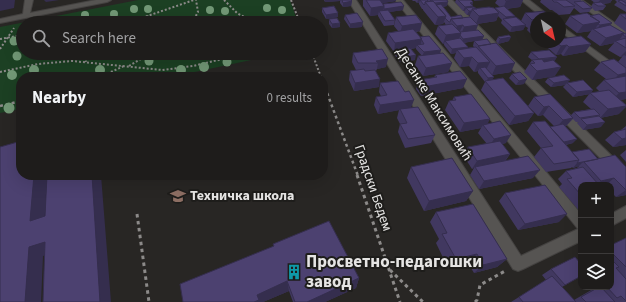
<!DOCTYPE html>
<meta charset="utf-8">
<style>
:root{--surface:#1e1c1b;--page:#262524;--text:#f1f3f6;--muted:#a1a1a3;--line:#3c3a3a}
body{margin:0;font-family:"Source Sans 3",sans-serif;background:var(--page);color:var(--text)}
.controls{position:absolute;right:12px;bottom:12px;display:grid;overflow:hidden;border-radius:8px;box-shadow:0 4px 16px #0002}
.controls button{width:36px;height:36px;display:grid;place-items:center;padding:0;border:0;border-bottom:1px solid var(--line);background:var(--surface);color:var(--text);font:20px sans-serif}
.compass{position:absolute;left:530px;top:12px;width:36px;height:36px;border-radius:50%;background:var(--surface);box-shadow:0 4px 16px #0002;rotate:146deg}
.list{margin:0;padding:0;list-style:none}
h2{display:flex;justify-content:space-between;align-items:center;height:52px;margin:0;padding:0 16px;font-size:17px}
h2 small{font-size:13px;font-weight:400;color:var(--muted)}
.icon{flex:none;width:22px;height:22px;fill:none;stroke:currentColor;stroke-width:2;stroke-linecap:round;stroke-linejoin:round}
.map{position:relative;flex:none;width:626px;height:302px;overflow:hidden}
.search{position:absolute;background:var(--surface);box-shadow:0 4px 16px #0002;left:16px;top:16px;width:312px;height:44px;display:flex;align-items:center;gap:10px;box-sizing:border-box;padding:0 14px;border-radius:22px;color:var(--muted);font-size:15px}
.panel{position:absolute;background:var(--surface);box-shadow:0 4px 16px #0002;left:16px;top:72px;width:312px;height:108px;border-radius:16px}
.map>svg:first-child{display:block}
.green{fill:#1c4023}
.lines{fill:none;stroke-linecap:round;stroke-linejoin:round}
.minor-casing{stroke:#444241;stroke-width:2}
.path-far2{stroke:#8c8a89;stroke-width:2;stroke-dasharray:2 2;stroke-linecap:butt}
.path-far1{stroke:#8c8a89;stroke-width:2.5;stroke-dasharray:3 3;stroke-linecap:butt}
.path{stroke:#8c8a89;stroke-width:3;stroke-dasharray:3.5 3.5;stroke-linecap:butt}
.minor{fill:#565452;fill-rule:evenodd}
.tree{fill:#729876}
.wall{fill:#413860;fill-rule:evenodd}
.shaded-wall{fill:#352e4e}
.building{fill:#4c4170;stroke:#352e4e}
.labels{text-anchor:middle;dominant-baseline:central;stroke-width:4;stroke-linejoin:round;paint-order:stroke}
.street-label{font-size:14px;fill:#e6e5e4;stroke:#1e1d1b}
.poi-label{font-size:14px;font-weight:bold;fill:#e6e5e4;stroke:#1e1d1b;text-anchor:start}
.near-poi-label{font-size:17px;font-weight:bold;fill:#e6e5e4;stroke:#1e1d1b;text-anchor:start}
</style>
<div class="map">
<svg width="626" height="302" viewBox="0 0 626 302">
<rect width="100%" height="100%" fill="#282624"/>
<path class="green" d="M138,0H290L298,23H23V53H284L171,77H21V109L0,113V27Z"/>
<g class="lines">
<defs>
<path id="minor" d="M25,0H33L30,13L96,0H111L107,2L0,23V19L23,14Z
M348,0H356L521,256L578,229L395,0H403L581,214V241L523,269L518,271L513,269Z
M444,0H452L626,170V182L622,180Z
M521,0H529L552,18H543Z
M573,0H582L626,31V37Z
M560,25L626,73V80L623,79L560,31Z
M626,206V218L611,226V214Z"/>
</defs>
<use href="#minor" class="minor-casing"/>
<path class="path-far2" d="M224,0L237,13L255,23
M291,0L300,23
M127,23L194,0
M143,23L147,21L149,15
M192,23L198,12L196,0
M0,39L23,35
M0,49L14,28
M83,53L86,62
M312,53L321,77
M129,66L151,53
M0,72L38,64L72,61L162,70L193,66L248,53
M100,77L124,66"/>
<path class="path-far1" d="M100,77L102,76
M323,82L358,176
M0,106L21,101"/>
<path class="path" d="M357,175L400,302
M137,214L149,302
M390,270L423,302
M475,302L477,300L480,285L505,271"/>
<use href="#minor" class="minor"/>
</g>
<g class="tree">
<circle cx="267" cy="8" r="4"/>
<circle cx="134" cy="9" r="4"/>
<circle cx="148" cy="9" r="4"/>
<circle cx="210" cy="10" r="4"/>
<circle cx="282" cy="10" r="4"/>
<circle cx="225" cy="11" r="4"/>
<circle cx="114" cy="14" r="4"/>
<circle cx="85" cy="15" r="4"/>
<circle cx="14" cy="41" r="4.5"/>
<circle cx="17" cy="56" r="4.5"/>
<circle cx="149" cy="61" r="4.5"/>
<circle cx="227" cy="62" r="4.5"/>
<circle cx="204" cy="67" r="5"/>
<circle cx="34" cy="70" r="5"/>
<circle cx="100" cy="70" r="5"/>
<circle cx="181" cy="70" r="5"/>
<circle cx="12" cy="75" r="5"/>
<circle cx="9" cy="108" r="5.5"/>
</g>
<path class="wall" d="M324,0H351L352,1L351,6L343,7L340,3V1L325,2Z
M363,0H396V1L382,3L383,4L403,10L389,12L395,20L394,25L384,26L378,16V15L370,16L363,6Z
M412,0H447V6L443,7L451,17L463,18L469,17L470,15H467L464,12L465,11H463L455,2L456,0H471L473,2L472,5L473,6V7L477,9H494L495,8L500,7L495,3L497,0H523L520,7L507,9L514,17L521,21L525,13L552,18H536V37L535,38L527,30L528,28L525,26L523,30L510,32L501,23L502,20L498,16L496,21L477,24L476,30L484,36L482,40L511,72L492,75L486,69L492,80L534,113L528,121L509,125L481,90L485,82L478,73V71L474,72L469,66L460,67L454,58L456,53L451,54L444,45V44H443L435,34L438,26L446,25L444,22L443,24L435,25L423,10V9H422L419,4V3H417L415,1H413ZM474,41L473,46L474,47L467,48L468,47L464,43Z
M541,0H581V1L591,7L593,3H595L591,0H612L610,3L603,4L606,6L603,10L595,11L592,8L589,12L580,13L574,8L570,14L559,15L552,10H550L540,2Z
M615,0H626V12L614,5L617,2Z
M322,8L338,13V17L326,19L322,12Z
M620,14H626V32L614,23Z
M345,15L362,27L350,28L344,19Z
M570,16H590L610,25L624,33H626V99L620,100L619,114L600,118L601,127L583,130L577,123L579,122H576L573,119L565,127L573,143L566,145L572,152L626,167V195L616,197L611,192V185H581V213L559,187L562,184L558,179L566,171L577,168L579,166L573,168L572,167L571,168L546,172L534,157L541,148L527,131L533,122L550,127L554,126L543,115L538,116L528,106L534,97L571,115L574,112L591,109L583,102L590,93L600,92L596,88L604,80L606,79L594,70L601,62H618L622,57H620L608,50L614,43L600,46L587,37L591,31L577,33L565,24Z
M396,17L420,31L416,32L420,37L452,63L448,72L423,76L415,65L418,56H422L416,49V48L411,49L415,60L400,62L395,55L396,51L394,52L386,41L388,33L398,31L394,26Z
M329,19L340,23V27L332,28L329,24Z
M498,37L509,41L498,44L496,41Z
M552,42H560L591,44L585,52L563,56L561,54L556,55L548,48Z
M382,49L386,67L377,69L376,71L379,87L354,91L349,80L350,71L356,70L352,62L353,53Z
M531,52L557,57L554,61L555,76L532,80L524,72L532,60L528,57Z
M512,74L524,84L516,85L509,78Z
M435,75L463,88L421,96L416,89L419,80L434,78Z
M548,78L568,82L593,90L590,94L573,97L563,87L565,85L551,87L545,82Z
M380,83L411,108L435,135L431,143L405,148L398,132L400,124L397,118L399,110L378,114L374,105L376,97L381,96L379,92Z
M454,97L487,124L506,143L502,144L510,154L506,160L533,178L479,189L470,175L474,168L472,169L463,155L468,147L487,144L478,133L481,128L460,132L445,110L449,101H452Z
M626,126V145L613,147L605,140L614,132L621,130Z
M626,150V162L620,155Z
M411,167L473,191L466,201L424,211L407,178Z
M505,193L559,222L518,230L499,201Z
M436,212L507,259L497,267L474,273L468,263L448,268L436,243L439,239L430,222Z
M626,238V302H511L546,280L542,275L551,269L581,262V276L562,287L574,300L593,289L591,287H611V245Z
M273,244L359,278L356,288L325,302H293L289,291L263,302H183L274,247Z"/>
<path class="shaded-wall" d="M0,0H15L14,8L0,11Z
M44,0H59L46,2Z
M325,0H341L340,1L325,2Z
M378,0H396V1L378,4Z
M418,0H420L419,3H417Z
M474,0H485L474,1Z
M515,0H523L520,7L503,9L506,1Z
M600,0H612L610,3L597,4Z
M352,1L351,6L343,7V3Z
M448,2L447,6L436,7L433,4Z
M473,2L472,6H473L472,10L466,8L465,11H463L465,7L470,3Z
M384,6L383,14L379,11L378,15L370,16L371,8Z
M404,6L403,10L384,13V9Z
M469,11H472L470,15H467Z
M338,13V17L326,19V15Z
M499,13L496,21L476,24L479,16Z
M446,16L443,24L435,25L438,17Z
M515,16L513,20H504L506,17Z
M363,22L362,27L350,28V24Z
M600,22L594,30L593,29L591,31L577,33L583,25Z
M340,23V27L332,28V24Z
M422,23L420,31L400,34L402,26Z
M612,23L609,27L597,29L600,25Z
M463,25L459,33H461L458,42L445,41L444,44H443L446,35L454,34L457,26Z
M478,25L475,33L461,35L464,27Z
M526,25L523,30L510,32L512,27Z
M560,26H563L560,31Z
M624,33L618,42L615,41L614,43L600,46L606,38Z
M484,36L482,40L461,43L463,39Z
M511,37L509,41L498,44L500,39Z
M422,39L420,47L417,45L416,48L396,51V50V51L394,52L395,43Z
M591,44L585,52L563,56L569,47Z
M567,45L561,54L556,55L561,46Z
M468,47L466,51L457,50L456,53L451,54L452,49Z
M441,50L440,54L422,57L424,52Z
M626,51V56L624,55L622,57H620Z
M416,55L415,60L400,62L401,58Z
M472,57L469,66L460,67L464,58Z
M557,57L554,62L536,64L539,60Z
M388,59L386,67L377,69L378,63L376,61Z
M490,62L486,70L480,68L478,71L474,72L478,63Z
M452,63L448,72L423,76L426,68Z
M515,63L511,72L492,75L496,66Z
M561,67L555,76L532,80L537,71Z
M626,73V79L611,83L618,75Z
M494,77L491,82L486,83L488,78Z
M380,79L379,87L354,91L355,83Z
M467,79L463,88L421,96L423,87Z
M527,79L524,84L516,85L519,81Z
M570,80L565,85L551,87L554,83Z
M593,90L590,94L573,97L577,92Z
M626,92V99L611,101L619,93Z
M414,100L411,108L378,114L380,105Z
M549,106L543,115L538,116L544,107Z
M626,106V107L619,114L600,118L608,109Z
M534,113L528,121L509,125L515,116Z
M573,118L566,126L556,128L563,120Z
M490,119L486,127L483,125L481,128L460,132L464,123Z
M605,122L601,127L583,130L587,125Z
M511,135L506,143L489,147L494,139Z
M626,138V145L613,147L622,139Z
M577,139L573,143L560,146L564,142Z
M510,154L504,162L475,167L474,168L472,169L477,161Z
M583,162L579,166L573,168L577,163Z
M540,170L533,178L479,189L484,181Z
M34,175H47L44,231L30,221Z
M92,175H101L111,302H100Z
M614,178L606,185H596L601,181Z
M626,190V195L616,197Z
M473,191L466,201L424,211L429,201Z
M567,214L559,222L518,230L525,224Z
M45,242L58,251L43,256L41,302H25L29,247Z
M477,254L468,263L448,268L456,259Z
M507,259L497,267L474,273L483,265Z
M359,278L356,288L325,302H307Z
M287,281L289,291L263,302H254L257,295Z"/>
<path class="building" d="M342,0H351L352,1L343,3Z
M366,0H380L384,6L371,8Z
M420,0H427L428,1L425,2V4L424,5Z
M430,0H447L448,2L435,3L433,1H431Z
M458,0H471L473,2L470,3L473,6L465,7Z
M505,0H515L506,1Z
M552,0H566L575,6L564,7L557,2H554Z
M621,0L626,3V6L618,1Z
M433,1L446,16L438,17L425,2Z
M583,1L592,8L583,9L574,2Z
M401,2L404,6L384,9V6L383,4Z
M601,2L606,6H598L593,3Z
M441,4L451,17L461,15L463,18L451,19L450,22H449L445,18L446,16L436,5Z
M334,6L338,13L326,15L322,8Z
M504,6L515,16L506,17L495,8Z
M474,7L477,9H472V11H469L466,8Z
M489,7L494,8L499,13L479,16L472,9Z
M388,10L395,20L385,21L379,11Z
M544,11L552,18H536V19L532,20L525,13Z
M357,13L363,22L350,24L345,15Z
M587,13L600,22L583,25L570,16Z
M599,14L612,23L600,25L598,24L600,22L590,16Z
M620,14H626V19Z
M416,15L422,23L402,26L396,17Z
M470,17L478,25L464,27L463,25L457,26L451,19Z
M516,17L526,25L512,27L503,19Z
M337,18L340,23L332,24L329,19Z
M536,21V26L531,22Z
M560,23L563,26H560Z
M452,24L461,33L446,35L438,26Z
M610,25L624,33L606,38L593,29Z
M413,29L422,39L395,43L388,33Z
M478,30L484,36L463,39L460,35L461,33L460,32Z
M624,33L621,34L626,33V37L623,35Z
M509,35L511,37L500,39L498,37Z
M429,36L441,50L424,52L417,45L424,44L420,37Z
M581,36L591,44L569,47L567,45L561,46L556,42H560V39Z
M460,38L468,47L452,49L445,41Z
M626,38V48L615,41Z
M487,39L491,44L479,46L474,41Z
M496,43L515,63L496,66L478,46Z
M476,47L490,62L478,63L472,57L464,58L457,50Z
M410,48L416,55L401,58L396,50Z
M382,49L388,59L376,61L378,63H358L353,53Z
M549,50L557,57L539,59L531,52Z
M443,53L452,63L426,68L418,56Z
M542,59L544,62L553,60L561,67L537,71L530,64L535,63L532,60Z
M614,59L626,68V73L618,75L601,62Z
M485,67L494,77L488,78L480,68Z
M364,69L365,71L375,70L380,79L355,83L350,71Z
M460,71L467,79L423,87L419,80L437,77L435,75Z
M520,72L527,79L519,81L512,74Z
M564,75L570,80L554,83L548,78Z
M626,76V92L619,93L604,80Z
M503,78L534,113L515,116L485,81Z
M583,80L593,90L577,92L567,83Z
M398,81L405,92L409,91L414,100L380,105L376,97L387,95L380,83Z
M609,90L626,105V106L608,109L590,93Z
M471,94L490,119L464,123L449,101L456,100L454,97Z
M550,94L573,118L563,120L549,106L544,107L534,97Z
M418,107L435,135L408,139L400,124L407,123L400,109Z
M594,109L600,115L580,118L574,112Z
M599,116L605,122L587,125L581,119Z
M500,121L511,135L494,139L483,125Z
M545,121L579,160L554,164L541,148L553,146L533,122Z
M563,124L577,139L564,142L550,127Z
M626,129V138L622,139L614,132Z
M21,141V175H34L30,221L45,216L47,175H92L100,302H43L45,242L29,247L25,302H0V147Z
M500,141L510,154L477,161L468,147Z
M589,149L598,159L577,163L579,160L572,152Z
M615,155L626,167V190L614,178L601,181L584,162Z
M528,156L540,170L484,181L475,167Z
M452,158L473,191L429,201L411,167Z
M583,167L599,185H581V195L567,179L572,178L566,171Z
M545,185L567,214L525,224L505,193Z
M473,204L507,259L483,265L477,254L456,259L442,234L447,233L436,212Z
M329,221L359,278L307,302H295L287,281L257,295L259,300L254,302H183L180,284L274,246L273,244Z
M626,238V267L611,252V245Z
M575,257L581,264V276L565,285L551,269Z
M611,259L619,267L616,268L626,279V301L621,296L617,298L607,287H611Z
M552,276L576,302H523L519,297Z
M599,287H601L615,302H586L581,297Z"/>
<defs>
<symbol id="school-bare" viewBox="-9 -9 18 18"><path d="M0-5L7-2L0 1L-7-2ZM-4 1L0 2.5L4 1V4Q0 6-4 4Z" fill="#8d6e63" stroke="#1e1d1b" stroke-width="2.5" paint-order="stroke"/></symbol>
<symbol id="building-bare" viewBox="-9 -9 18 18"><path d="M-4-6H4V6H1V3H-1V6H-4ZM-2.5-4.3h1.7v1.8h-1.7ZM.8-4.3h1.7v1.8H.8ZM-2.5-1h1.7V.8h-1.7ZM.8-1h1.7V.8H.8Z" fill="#0f9aa8" stroke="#1e1d1b" stroke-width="2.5" paint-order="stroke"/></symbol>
</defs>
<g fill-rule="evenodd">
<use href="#school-bare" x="167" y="185" width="22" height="22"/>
<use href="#building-bare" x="283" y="261" width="22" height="22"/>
</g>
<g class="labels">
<g class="street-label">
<text transform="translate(434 104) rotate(58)">Десанке Максимовић</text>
<text transform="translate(373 188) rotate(71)">Градски Бедем</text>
</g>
<g class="poi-label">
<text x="190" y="196">Техничка школа</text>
</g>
<g class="near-poi-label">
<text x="306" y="262">Просветно-педагошки<tspan x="306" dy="20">завод</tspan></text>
</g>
</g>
</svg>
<div class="controls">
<button>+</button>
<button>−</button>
<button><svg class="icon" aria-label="layers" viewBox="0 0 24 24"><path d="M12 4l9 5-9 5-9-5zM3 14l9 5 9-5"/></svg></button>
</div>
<svg class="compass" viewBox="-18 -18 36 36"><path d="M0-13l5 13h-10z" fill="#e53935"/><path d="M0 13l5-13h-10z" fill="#a1a1a3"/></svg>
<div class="search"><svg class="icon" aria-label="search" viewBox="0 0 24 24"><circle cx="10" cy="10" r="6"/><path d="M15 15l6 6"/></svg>Search here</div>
<section class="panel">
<h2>Nearby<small>0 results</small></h2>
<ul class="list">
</ul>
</section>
</div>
